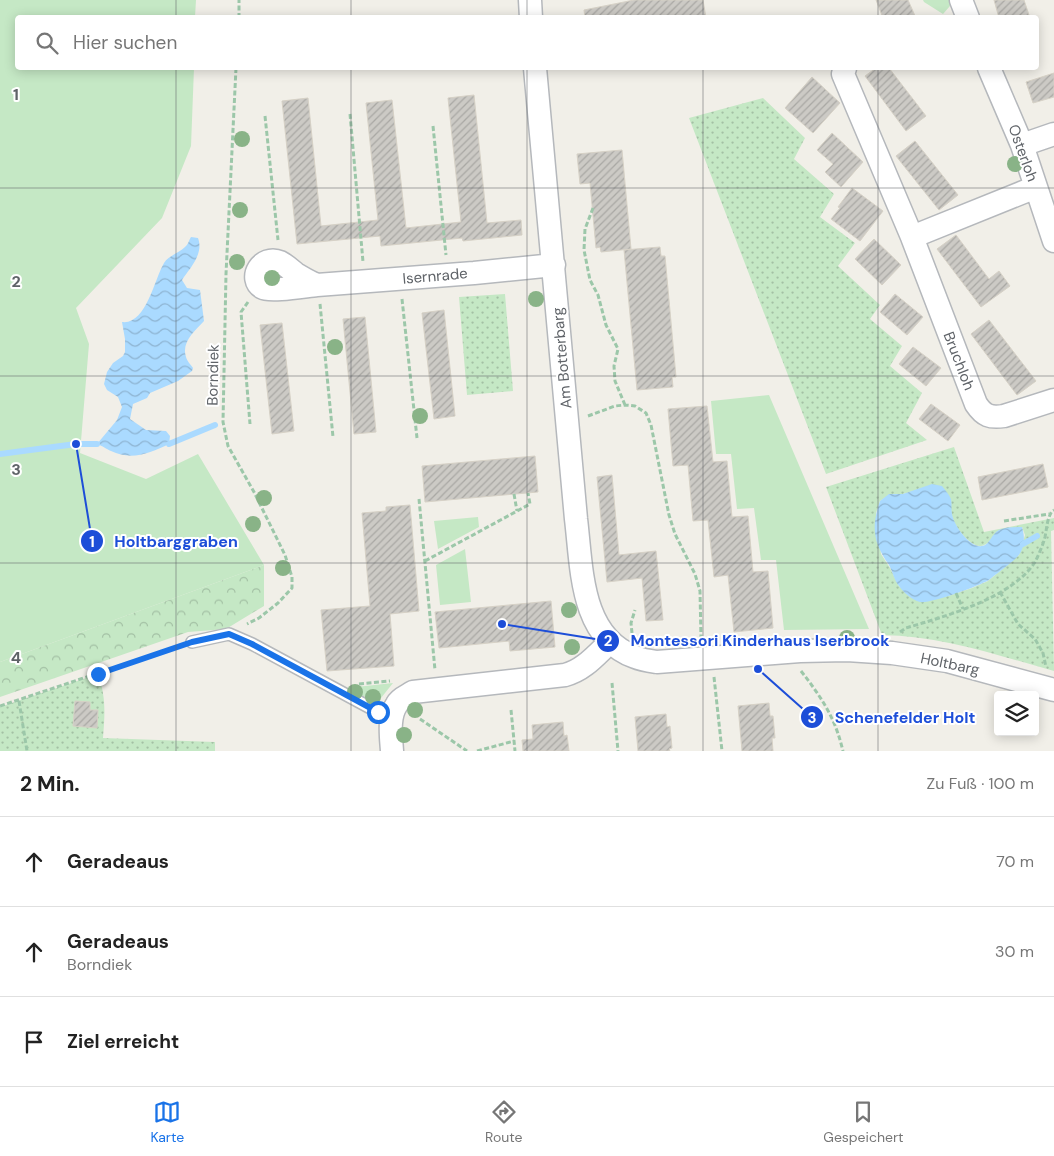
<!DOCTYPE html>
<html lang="de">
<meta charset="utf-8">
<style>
:root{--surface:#fff;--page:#f2f2f2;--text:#222;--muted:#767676;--line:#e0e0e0;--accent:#1a73e8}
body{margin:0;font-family:"DM Sans",sans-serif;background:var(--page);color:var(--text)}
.controls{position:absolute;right:15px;bottom:15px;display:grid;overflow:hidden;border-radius:5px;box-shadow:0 2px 12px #0003}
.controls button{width:45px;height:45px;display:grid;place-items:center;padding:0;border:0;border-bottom:1px solid var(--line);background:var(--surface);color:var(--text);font:25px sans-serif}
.stop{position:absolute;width:15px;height:15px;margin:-11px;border:4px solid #1a73e8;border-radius:50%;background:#fff}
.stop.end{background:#1a73e8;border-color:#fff;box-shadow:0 1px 5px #0008}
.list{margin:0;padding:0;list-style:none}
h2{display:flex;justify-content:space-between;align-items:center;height:65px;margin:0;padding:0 20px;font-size:21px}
h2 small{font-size:16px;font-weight:400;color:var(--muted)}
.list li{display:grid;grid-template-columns:32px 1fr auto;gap:15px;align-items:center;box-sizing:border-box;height:90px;padding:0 20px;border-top:1px solid var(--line)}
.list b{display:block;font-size:19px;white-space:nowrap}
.list p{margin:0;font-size:16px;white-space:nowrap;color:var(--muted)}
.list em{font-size:16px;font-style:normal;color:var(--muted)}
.icon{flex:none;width:28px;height:28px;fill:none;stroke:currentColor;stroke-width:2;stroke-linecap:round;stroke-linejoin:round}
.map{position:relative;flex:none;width:1054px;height:751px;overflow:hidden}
.search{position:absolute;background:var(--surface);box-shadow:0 2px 12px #0003;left:15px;right:15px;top:15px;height:55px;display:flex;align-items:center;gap:12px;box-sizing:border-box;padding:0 18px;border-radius:5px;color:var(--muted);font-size:19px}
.sheet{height:335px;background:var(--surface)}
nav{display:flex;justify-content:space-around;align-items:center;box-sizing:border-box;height:70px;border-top:1px solid var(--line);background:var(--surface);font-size:14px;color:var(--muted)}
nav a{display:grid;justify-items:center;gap:2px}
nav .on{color:var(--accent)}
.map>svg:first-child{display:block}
.grass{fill:#c5e8c5}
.forest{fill:url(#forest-crowns)}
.park{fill:url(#park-dots);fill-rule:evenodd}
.water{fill:url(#water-waves)}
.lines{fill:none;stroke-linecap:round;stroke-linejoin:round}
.stream{stroke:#aadaff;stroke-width:6}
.building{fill:url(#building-hatch);stroke:#d6d1c6}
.service-casing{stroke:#b5b8bc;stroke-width:14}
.minor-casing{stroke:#b5b8bc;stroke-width:25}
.path{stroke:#9cc7a9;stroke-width:3;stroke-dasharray:5 2.5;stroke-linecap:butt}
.service{stroke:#fff;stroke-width:11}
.minor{stroke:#fff;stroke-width:22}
.tree{fill:#89b387}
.route{stroke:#1a73e8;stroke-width:6}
.grid{fill:none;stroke:#5f6368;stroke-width:1;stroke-opacity:0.55}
.labels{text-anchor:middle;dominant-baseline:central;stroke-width:4;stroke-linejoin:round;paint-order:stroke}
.street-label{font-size:15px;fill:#5f6368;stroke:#fff}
.grid-label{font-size:16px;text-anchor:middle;font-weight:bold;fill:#5f6368;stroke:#fff;stroke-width:4;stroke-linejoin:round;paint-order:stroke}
.leader{fill:none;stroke:#1d4ed8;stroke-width:2}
.callout-dot{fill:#1d4ed8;stroke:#fff;stroke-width:2}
.mark-label{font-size:15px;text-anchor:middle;font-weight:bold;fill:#fff}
.callout-label{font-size:16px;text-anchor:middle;font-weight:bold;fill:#1d4ed8;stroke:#fff;stroke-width:4;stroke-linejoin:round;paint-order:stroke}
</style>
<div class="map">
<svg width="1054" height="751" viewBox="0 0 1054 751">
<defs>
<pattern id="forest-crowns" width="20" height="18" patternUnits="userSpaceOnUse" patternTransform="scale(1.25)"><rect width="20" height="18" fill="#c5e8c5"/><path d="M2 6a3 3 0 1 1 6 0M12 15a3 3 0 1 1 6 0" fill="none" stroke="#a3c0a4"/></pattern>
<pattern id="park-dots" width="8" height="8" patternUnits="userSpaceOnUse" patternTransform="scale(1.25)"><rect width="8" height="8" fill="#c5e8c5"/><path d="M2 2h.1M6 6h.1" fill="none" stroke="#a3c0a4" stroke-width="1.8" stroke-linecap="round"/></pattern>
<pattern id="water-waves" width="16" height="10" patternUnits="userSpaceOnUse" patternTransform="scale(1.25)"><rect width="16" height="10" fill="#aadaff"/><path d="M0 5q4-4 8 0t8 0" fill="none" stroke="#8eb4d2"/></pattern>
<pattern id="building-hatch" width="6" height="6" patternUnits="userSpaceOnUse" patternTransform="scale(1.25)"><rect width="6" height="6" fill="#cccac5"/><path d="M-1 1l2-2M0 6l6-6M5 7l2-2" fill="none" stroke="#a9a8a4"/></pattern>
</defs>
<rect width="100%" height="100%" fill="#f1efe8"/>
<path class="grass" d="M0,0H196L195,17L18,18V68H194L191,146L162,218L76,308L89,344L80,453L146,479L198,454L264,565L0,662Z
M923,0H951L950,6L943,14L924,2Z
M769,395L869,629L784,630L776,560H761L754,508L737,509L731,454H716L711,401Z
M478,517L479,527L438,549L434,521Z
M465,549L471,602L440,605L436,565Z
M393,683L377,703L347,688Z"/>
<path class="forest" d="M264,565V606L226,629L188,632L0,697V662Z"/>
<path class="park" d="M763,98L805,138L794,159L834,194L820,217L855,243L838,266L880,305L870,319L902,346L890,366L922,393L906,423L927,440L826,474L689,118Z
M505,294L513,391L467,395L459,297Z
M954,447L984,532L1054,518V530L1051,531L1054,671C997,655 941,636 882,635L826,487ZM917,490L951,500C951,505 950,511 952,516C954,526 972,551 984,545C990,543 994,535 998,531L1022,527L1025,535L1019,555L988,581L972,588L951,595L921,602L899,586L890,568L881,554L876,513L880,501L889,495L903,494Z
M98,674C106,697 105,713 103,738L215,742V751H0V707Z"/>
<path class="water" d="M191,237L198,238C204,254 190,268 182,280L187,288L200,290L204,321C195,331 181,342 186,357C187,361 191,365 193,368L192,371L178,381L150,393L147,398L133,404L130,419L146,430L166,431L170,436L169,444C151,453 131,461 111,451C106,449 103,446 97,444L117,420L122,407L118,397L107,390L104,384L107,372L113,363L123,356L125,352V339L122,322C146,325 154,280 164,263C168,256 179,253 185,247C188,245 189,240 191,237Z
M932,484L942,486C945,490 949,494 951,499C952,504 951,509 952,514C954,526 970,548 982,546C990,545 992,533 999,530C1006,527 1015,527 1022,527C1025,536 1025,548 1018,556C1014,561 995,575 989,580C979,586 930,604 920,602C912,600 903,592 899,586C894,580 893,572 889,565C873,542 871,527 880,501L889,494H903Z"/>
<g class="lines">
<path class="stream" d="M169,444L215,425
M0,454L76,444H97
M1023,544L1037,536"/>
</g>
<path class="building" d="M634,0H703L706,18H585L584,10Z
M876,0H908L916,18H883Z
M994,0H1024L1030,18H999Z
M876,68H889L926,116L906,131L865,76Z
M1054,73V97L1033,103L1026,82Z
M812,77L840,103L813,133L785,108Z
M474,95L487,223L521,220L522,235L463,241L462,238L381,246L380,236L297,244L282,101L308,98L321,226L378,220L366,103L392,100L406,228L461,222L448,98Z
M832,133L863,162L841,187L825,172L833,164L817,150Z
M915,141L958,195L939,210L896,156Z
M622,150L631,249L601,252L600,247L596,248L590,183L580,184L577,154Z
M852,188L883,211L860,241L831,219L840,208L838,207Z
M956,235L989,279L999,271L1010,286L981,307L937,249Z
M874,239L901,265L882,285L855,259Z
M660,247L661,256H665L676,377H672L673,387L637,390L624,250Z
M895,294L923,317L907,335L880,312Z
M444,310L455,416L434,419L422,313Z
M365,317L376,432L354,434L343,319Z
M989,320L1036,381L1017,395L971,334Z
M282,323L294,431L272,434L260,325Z
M913,347L941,368L926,386L899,364Z
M931,404L960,425L948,441L919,419Z
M707,406L713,462L727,461L732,517L748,516L753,572L768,571L773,628L734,632L728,575L714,577L708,520L693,521L688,465L673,466L668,409Z
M535,456L538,492L425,502L422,466Z
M1043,464L1048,487L982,500L978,477Z
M612,475L619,555L656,551L663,620L646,621L642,578L607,582L597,477Z
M410,505L419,611L390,614L394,666L327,671L321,610L370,606L362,513L386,511V507Z
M551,601L555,647L510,651L509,641L439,648L435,612Z
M75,701L90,702V710H98L97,728L73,726Z
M769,703L770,716H773L775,738H772L773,751H742L738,706Z
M666,714L667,727L670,726L672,748L669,749L670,751H638L635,717Z
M563,722L564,736L567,735L569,751H523L522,740L533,739L532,725Z"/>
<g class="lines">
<defs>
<path id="service" d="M192,642L229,634L252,644L391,719"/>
<path id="minor" d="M530,0L531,18
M961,0L968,18
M535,68L576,519C582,568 580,637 635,657C642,660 650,661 657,662L800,651L847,650L892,653L947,661L1054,690
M845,68L843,74L912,237L976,404C984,416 990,418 1004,416L1054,400
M989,68L1022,145L1054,241
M1022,145L1054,134
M912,237L1036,187
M317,285C306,286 270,292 263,288C247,279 262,254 280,262C286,265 291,270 296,274C303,278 309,282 317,285L474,273L554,265
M392,751C391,736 388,717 397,704C400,698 407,696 413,692L565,675C584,670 596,655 610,642"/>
</defs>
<use href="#service" class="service-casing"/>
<use href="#minor" class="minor-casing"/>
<path class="path" d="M239,18V0
M236,68L226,274L223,422L228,446L254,492L285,555L292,577V588L278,603L259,618L247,624
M350,114L363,262
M265,116L278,240
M433,126L446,255
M593,208L585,229L584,250L590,280L598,295L606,325L618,349L614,366L615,381L625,405
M402,299L417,438
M248,302L241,312L250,424
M320,304L333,437
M588,416L615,406L625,405L635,406L646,413L651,425L669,515L675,534L695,574L700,591L701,638
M514,494L517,511
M419,499L435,670
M1004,521L1049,514
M425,561L530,504L528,493
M1000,592L1018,624L1035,639L1043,653L1046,667
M956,593L963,609
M900,632L906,628C946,616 1012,598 1035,562C1039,554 1043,545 1045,537C1047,527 1047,519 1052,511L1054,510
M632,633L631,623L635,610
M801,671C815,689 828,707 836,728C839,736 841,743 843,751
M714,677L722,751
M612,683L618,751
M359,684L390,681
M19,701L27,751
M0,706L179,646
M511,710L515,751
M420,719L467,751
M477,751L514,741"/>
<use href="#service" class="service"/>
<use href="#minor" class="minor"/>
</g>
<g class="tree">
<circle cx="242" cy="139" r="8"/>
<circle cx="1015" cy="164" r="8"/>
<circle cx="240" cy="210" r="8"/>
<circle cx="237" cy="262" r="8"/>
<circle cx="272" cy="278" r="8"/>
<circle cx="536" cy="299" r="8"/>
<circle cx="335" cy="347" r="8"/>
<circle cx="420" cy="416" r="8"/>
<circle cx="264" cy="498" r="8"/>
<circle cx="253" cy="524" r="8"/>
<circle cx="283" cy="568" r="8"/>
<circle cx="569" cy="610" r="8"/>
<circle cx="847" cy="638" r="8"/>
<circle cx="572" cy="647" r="8"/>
<circle cx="355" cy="692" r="8"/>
<circle cx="373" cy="697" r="8"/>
<circle cx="415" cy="710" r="8"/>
<circle cx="404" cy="735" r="8"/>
</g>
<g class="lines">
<path class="route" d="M98,674L192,642L229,634L252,644L378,712"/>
</g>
<path class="grid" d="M176,0V18M351,0V18M527,0V18M703,0V18M878,0V18M176,68V751M351,68V751M527,68V751M703,68V751M878,68V751M0,188H1054M0,376H1054M0,563H1054"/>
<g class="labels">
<g class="street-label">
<text transform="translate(1023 153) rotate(70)">Osterloh</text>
<text transform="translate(435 276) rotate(-5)">Isernrade</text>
<text transform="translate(562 358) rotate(-95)">Am Botterbarg</text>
<text transform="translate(959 361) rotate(69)">Bruchloh</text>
<text transform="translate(213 375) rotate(-89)">Borndiek</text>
<text transform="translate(950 664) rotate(12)">Holtbarg</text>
</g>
</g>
<g class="grid-label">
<text x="16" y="100">1</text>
<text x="16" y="287">2</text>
<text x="16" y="475">3</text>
<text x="16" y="663">4</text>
</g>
<path class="leader" d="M76 444L92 541M502 624L608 641M758 669L812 717"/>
<g class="callout-dot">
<circle cx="76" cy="444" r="5"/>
<circle cx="502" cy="624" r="5"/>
<circle cx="758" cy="669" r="5"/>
<circle cx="92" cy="541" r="12"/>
<circle cx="608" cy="641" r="12"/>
<circle cx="812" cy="717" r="12"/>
</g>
<g class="mark-label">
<text x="92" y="547">1</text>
<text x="608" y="646">2</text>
<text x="812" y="723">3</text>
</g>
<g class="callout-label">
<text x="176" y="547">Holtbarggraben</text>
<text x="760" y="646">Montessori Kinderhaus Iserbrook</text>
<text x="905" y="723">Schenefelder Holt</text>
</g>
</svg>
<div class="controls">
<button><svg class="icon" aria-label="layers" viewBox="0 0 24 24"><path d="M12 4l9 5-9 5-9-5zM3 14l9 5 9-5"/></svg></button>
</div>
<div class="stop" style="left:378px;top:712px"></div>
<div class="stop end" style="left:98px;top:674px"></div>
<div class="search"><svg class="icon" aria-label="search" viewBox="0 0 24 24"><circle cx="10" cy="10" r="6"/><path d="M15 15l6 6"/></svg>Hier suchen</div>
</div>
<section class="sheet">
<h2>2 Min.<small>Zu Fuß · 100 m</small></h2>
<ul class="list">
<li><svg class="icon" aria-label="ahead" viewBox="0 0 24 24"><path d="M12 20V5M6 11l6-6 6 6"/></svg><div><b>Geradeaus</b></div><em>70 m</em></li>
<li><svg class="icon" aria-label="ahead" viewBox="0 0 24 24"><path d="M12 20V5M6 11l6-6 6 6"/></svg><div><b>Geradeaus</b><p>Borndiek</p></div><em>30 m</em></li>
<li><svg class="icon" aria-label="arrive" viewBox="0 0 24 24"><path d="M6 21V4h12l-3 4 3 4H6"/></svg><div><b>Ziel erreicht</b></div></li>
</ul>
</section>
<nav>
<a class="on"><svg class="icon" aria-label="map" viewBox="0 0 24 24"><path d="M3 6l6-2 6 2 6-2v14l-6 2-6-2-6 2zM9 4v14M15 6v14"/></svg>Karte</a>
<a><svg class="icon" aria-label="directions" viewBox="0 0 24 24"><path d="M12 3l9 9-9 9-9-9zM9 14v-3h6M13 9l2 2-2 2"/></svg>Route</a>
<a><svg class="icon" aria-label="saved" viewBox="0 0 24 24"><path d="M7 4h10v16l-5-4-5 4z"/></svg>Gespeichert</a>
</nav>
